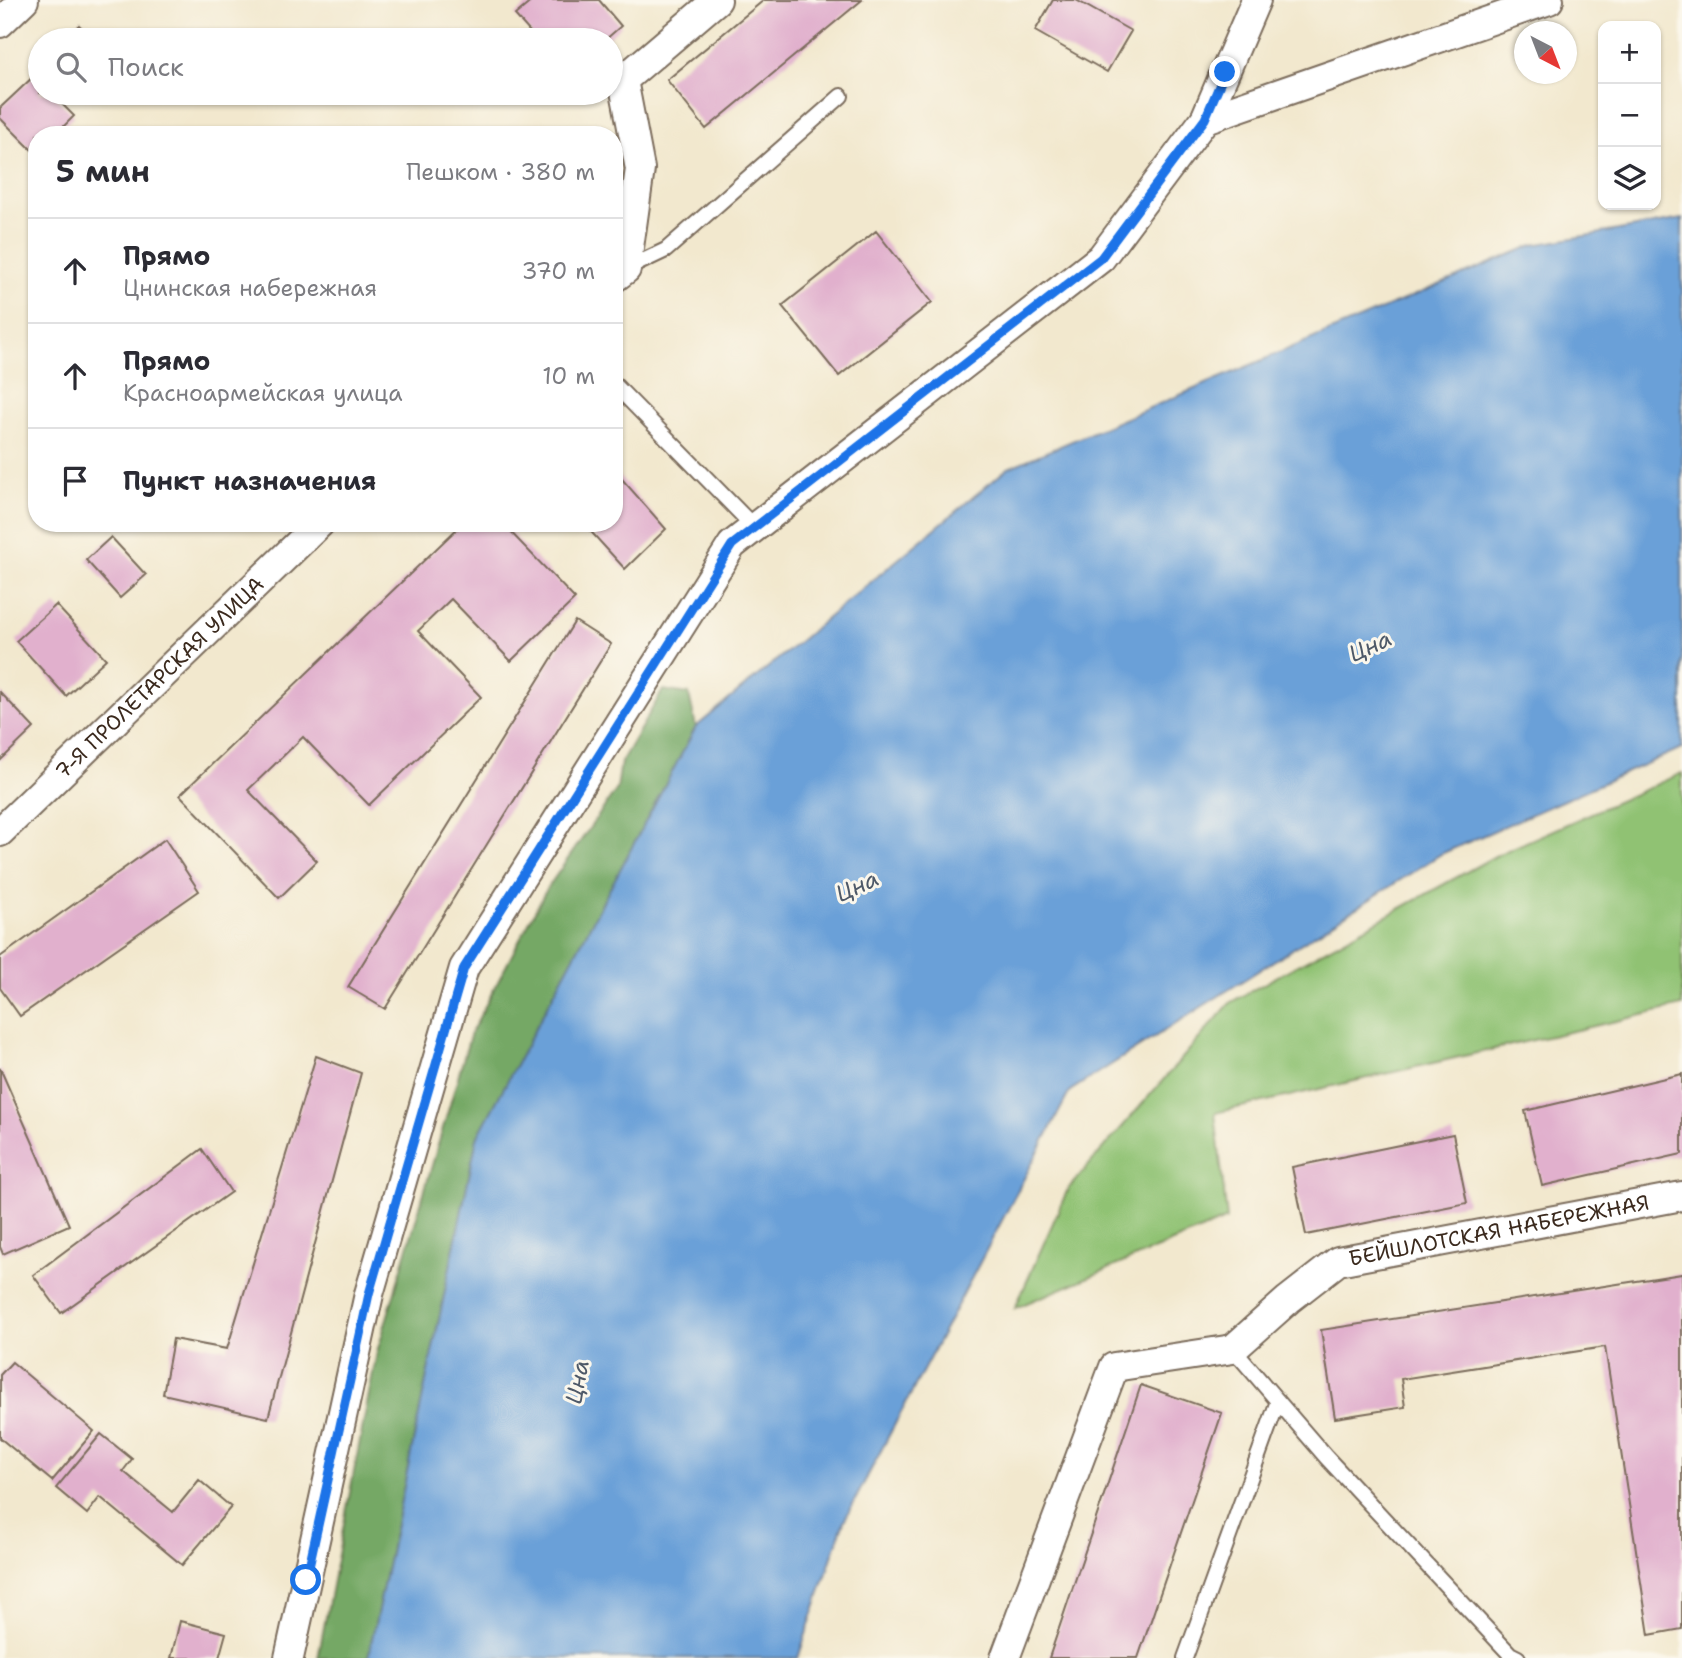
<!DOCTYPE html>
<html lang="ru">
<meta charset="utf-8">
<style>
:root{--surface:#fff;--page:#f7f7f7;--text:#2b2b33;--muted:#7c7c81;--line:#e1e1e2}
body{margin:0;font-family:"Shantell Sans",sans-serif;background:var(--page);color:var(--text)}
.controls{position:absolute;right:21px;top:21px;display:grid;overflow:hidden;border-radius:14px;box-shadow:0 2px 5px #0004}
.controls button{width:63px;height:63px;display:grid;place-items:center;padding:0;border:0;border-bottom:2px solid var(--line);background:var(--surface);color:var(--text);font:35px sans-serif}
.compass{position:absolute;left:1514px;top:21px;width:63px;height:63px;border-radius:50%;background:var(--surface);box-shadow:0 2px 5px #0004;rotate:138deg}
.stop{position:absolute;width:21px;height:21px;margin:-16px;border:5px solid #1a73e8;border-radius:50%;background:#fff}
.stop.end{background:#1a73e8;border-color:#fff;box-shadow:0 2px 7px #0008}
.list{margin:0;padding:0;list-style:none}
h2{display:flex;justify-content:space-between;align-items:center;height:91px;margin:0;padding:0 28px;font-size:30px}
h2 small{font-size:23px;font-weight:400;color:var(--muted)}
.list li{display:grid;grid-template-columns:46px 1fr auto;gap:21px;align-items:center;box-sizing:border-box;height:105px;padding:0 28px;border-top:2px solid var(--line)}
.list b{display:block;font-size:26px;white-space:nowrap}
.list p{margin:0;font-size:23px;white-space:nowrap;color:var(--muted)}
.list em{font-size:23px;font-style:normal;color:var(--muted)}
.icon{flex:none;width:38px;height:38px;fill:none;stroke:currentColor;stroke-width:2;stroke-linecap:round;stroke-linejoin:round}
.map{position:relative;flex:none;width:1682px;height:1658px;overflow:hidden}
.search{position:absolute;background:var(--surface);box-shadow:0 2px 5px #0004;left:28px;top:28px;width:595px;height:77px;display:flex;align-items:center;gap:18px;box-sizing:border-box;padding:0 24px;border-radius:38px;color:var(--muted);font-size:26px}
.panel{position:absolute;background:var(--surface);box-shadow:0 2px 5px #0004;left:28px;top:126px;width:595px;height:406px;border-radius:28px}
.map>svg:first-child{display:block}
.green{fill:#90c273;stroke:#667648;stroke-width:2}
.forest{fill:#74a865;stroke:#586942;stroke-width:2}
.water{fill:#6ba0d8;stroke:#53657b;stroke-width:2}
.building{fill:#e1b0cd}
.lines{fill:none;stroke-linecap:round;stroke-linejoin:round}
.service-casing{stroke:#7b6c5c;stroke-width:18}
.minor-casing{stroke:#7b6c5c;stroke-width:32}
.service{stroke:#fff;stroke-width:14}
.minor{stroke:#fff;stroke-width:28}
.route{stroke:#1a73e8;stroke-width:9}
.labels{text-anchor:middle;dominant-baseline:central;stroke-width:6;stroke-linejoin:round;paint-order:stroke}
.street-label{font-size:21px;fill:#3b2a1e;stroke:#fbf7ec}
.water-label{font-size:23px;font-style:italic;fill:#4e5968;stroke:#fbf7ec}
</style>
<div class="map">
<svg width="1682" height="1658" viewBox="0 0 1682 1658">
<rect width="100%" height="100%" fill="#fbf7ec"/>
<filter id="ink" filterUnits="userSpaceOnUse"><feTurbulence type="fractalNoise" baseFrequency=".0143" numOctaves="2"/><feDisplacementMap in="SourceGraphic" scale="14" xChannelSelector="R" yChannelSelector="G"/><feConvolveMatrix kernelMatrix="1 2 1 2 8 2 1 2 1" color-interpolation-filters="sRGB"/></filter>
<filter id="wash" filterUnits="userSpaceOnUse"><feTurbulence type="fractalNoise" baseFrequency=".00686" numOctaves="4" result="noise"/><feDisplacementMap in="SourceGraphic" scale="28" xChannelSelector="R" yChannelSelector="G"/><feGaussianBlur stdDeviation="1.57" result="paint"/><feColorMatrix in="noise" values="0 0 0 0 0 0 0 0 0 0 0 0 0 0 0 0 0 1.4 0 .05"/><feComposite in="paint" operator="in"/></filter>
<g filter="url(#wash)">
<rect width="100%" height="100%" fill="#f2e8ce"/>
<path class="green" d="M1682,773V1006L1215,1113L1227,1219L1015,1308L1068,1189L1231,1002L1497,855Z"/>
<path class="forest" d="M663,690L689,694L696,727L477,1138L368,1658H318L377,1352L471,1033L546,890L617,789L621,762Z"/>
<path class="water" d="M1682,219V748L1441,854L1070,1091L844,1521L798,1658H368L477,1138L696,727L1008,468L1533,245Z"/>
<g id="blocks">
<path class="building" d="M533,0H599L621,26L605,40H537L515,15Z
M764,0H862L706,129L667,80Z
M1053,0H1076L1131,31L1107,72L1035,31Z
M79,25L94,40H63Z
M34,76L40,82V93H51L74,116L55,135H37V155L0,118V108Z
M876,231L932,302L839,376L782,306Z
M614,470L666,529L625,569L583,523H614Z
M463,523H502L575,599L511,661L451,599L418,631L481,697L369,805L303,737L248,790L317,861L279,898L180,795Z
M111,537L146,575L120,598L86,560Z
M56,605L106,659L66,696L16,641Z
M575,621L611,644L385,1009L348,987Z
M0,692L34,728L0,761Z
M165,839L199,891L20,1016L0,988V957Z
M316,1056L361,1073L268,1418L163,1394L173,1339L227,1349Z
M0,1068L69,1225L3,1254L0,1247Z
M1682,1074V1154L1542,1186L1525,1111Z
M1453,1134L1467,1203L1306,1235L1292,1167Z
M202,1149L231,1192L61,1313L33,1275Z
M1682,1274V1629L1649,1635L1605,1347L1401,1379L1405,1407L1335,1418L1321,1330Z
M12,1362L94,1431L52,1481L0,1438V1375Z
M1141,1385L1222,1413L1138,1658H1049Z
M101,1434L132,1459L123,1471L173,1512L199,1480L231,1507L182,1565L100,1497L87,1514L56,1488Z
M180,1621L226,1633L219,1658H171Z"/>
</g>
</g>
<g filter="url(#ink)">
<use href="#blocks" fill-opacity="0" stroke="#7b6c5c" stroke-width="2"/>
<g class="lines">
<defs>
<path id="service" d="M626,269L666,250L841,96
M614,384L754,527
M1233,1349L1326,1457L1510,1654L1518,1658
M1185,1658L1278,1401"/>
<g id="minor">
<path d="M0,23L24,0"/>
<path d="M1205,119L1549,0"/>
<path d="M614,278L626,269L640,169L623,80L717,0"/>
<path id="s1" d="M0,832L320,523"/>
<path d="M289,1658L369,1294L464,968L732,545L1101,258L1205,119L1256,0"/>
<path id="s2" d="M1005,1658L1114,1367L1233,1349L1288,1300L1338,1261L1682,1196"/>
</g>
</defs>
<use href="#service" class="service-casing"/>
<use href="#minor" class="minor-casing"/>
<use href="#service" class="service"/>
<use href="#minor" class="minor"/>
</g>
</g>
<g class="lines" filter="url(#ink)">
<path class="route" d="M306,1580L369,1294L464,968L732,545L1101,258L1205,119L1225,72"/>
</g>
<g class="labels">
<g class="street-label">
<text stroke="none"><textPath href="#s1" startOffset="222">7-Я ПРОЛЕТАРСКАЯ УЛИЦА</textPath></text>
<text stroke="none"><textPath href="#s2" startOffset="732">БЕЙШЛОТСКАЯ НАБЕРЕЖНАЯ</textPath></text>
</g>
<g class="water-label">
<text transform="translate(1370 646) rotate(-25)">Цна</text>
<text transform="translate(857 886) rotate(-25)">Цна</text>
<text transform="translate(577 1382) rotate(-79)">Цна</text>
</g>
</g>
</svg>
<div class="controls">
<button>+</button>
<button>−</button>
<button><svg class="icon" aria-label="layers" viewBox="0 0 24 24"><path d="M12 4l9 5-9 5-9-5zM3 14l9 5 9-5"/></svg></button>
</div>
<svg class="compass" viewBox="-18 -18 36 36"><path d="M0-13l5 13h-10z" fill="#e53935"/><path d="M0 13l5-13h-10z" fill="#7c7c81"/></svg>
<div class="stop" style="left:306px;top:1580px"></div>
<div class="stop end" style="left:1225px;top:72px"></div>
<div class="search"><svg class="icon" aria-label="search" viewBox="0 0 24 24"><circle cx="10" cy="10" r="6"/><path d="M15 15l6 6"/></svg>Поиск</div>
<section class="panel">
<h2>5 мин<small>Пешком · 380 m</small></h2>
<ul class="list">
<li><svg class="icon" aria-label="ahead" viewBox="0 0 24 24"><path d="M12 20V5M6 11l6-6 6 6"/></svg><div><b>Прямо</b><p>Цнинская набережная</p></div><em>370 m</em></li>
<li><svg class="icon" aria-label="ahead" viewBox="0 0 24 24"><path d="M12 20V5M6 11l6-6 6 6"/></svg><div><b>Прямо</b><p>Красноармейская улица</p></div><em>10 m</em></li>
<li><svg class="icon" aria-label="arrive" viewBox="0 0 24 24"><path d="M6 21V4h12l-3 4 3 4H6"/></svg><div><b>Пункт назначения</b></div></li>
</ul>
</section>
</div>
